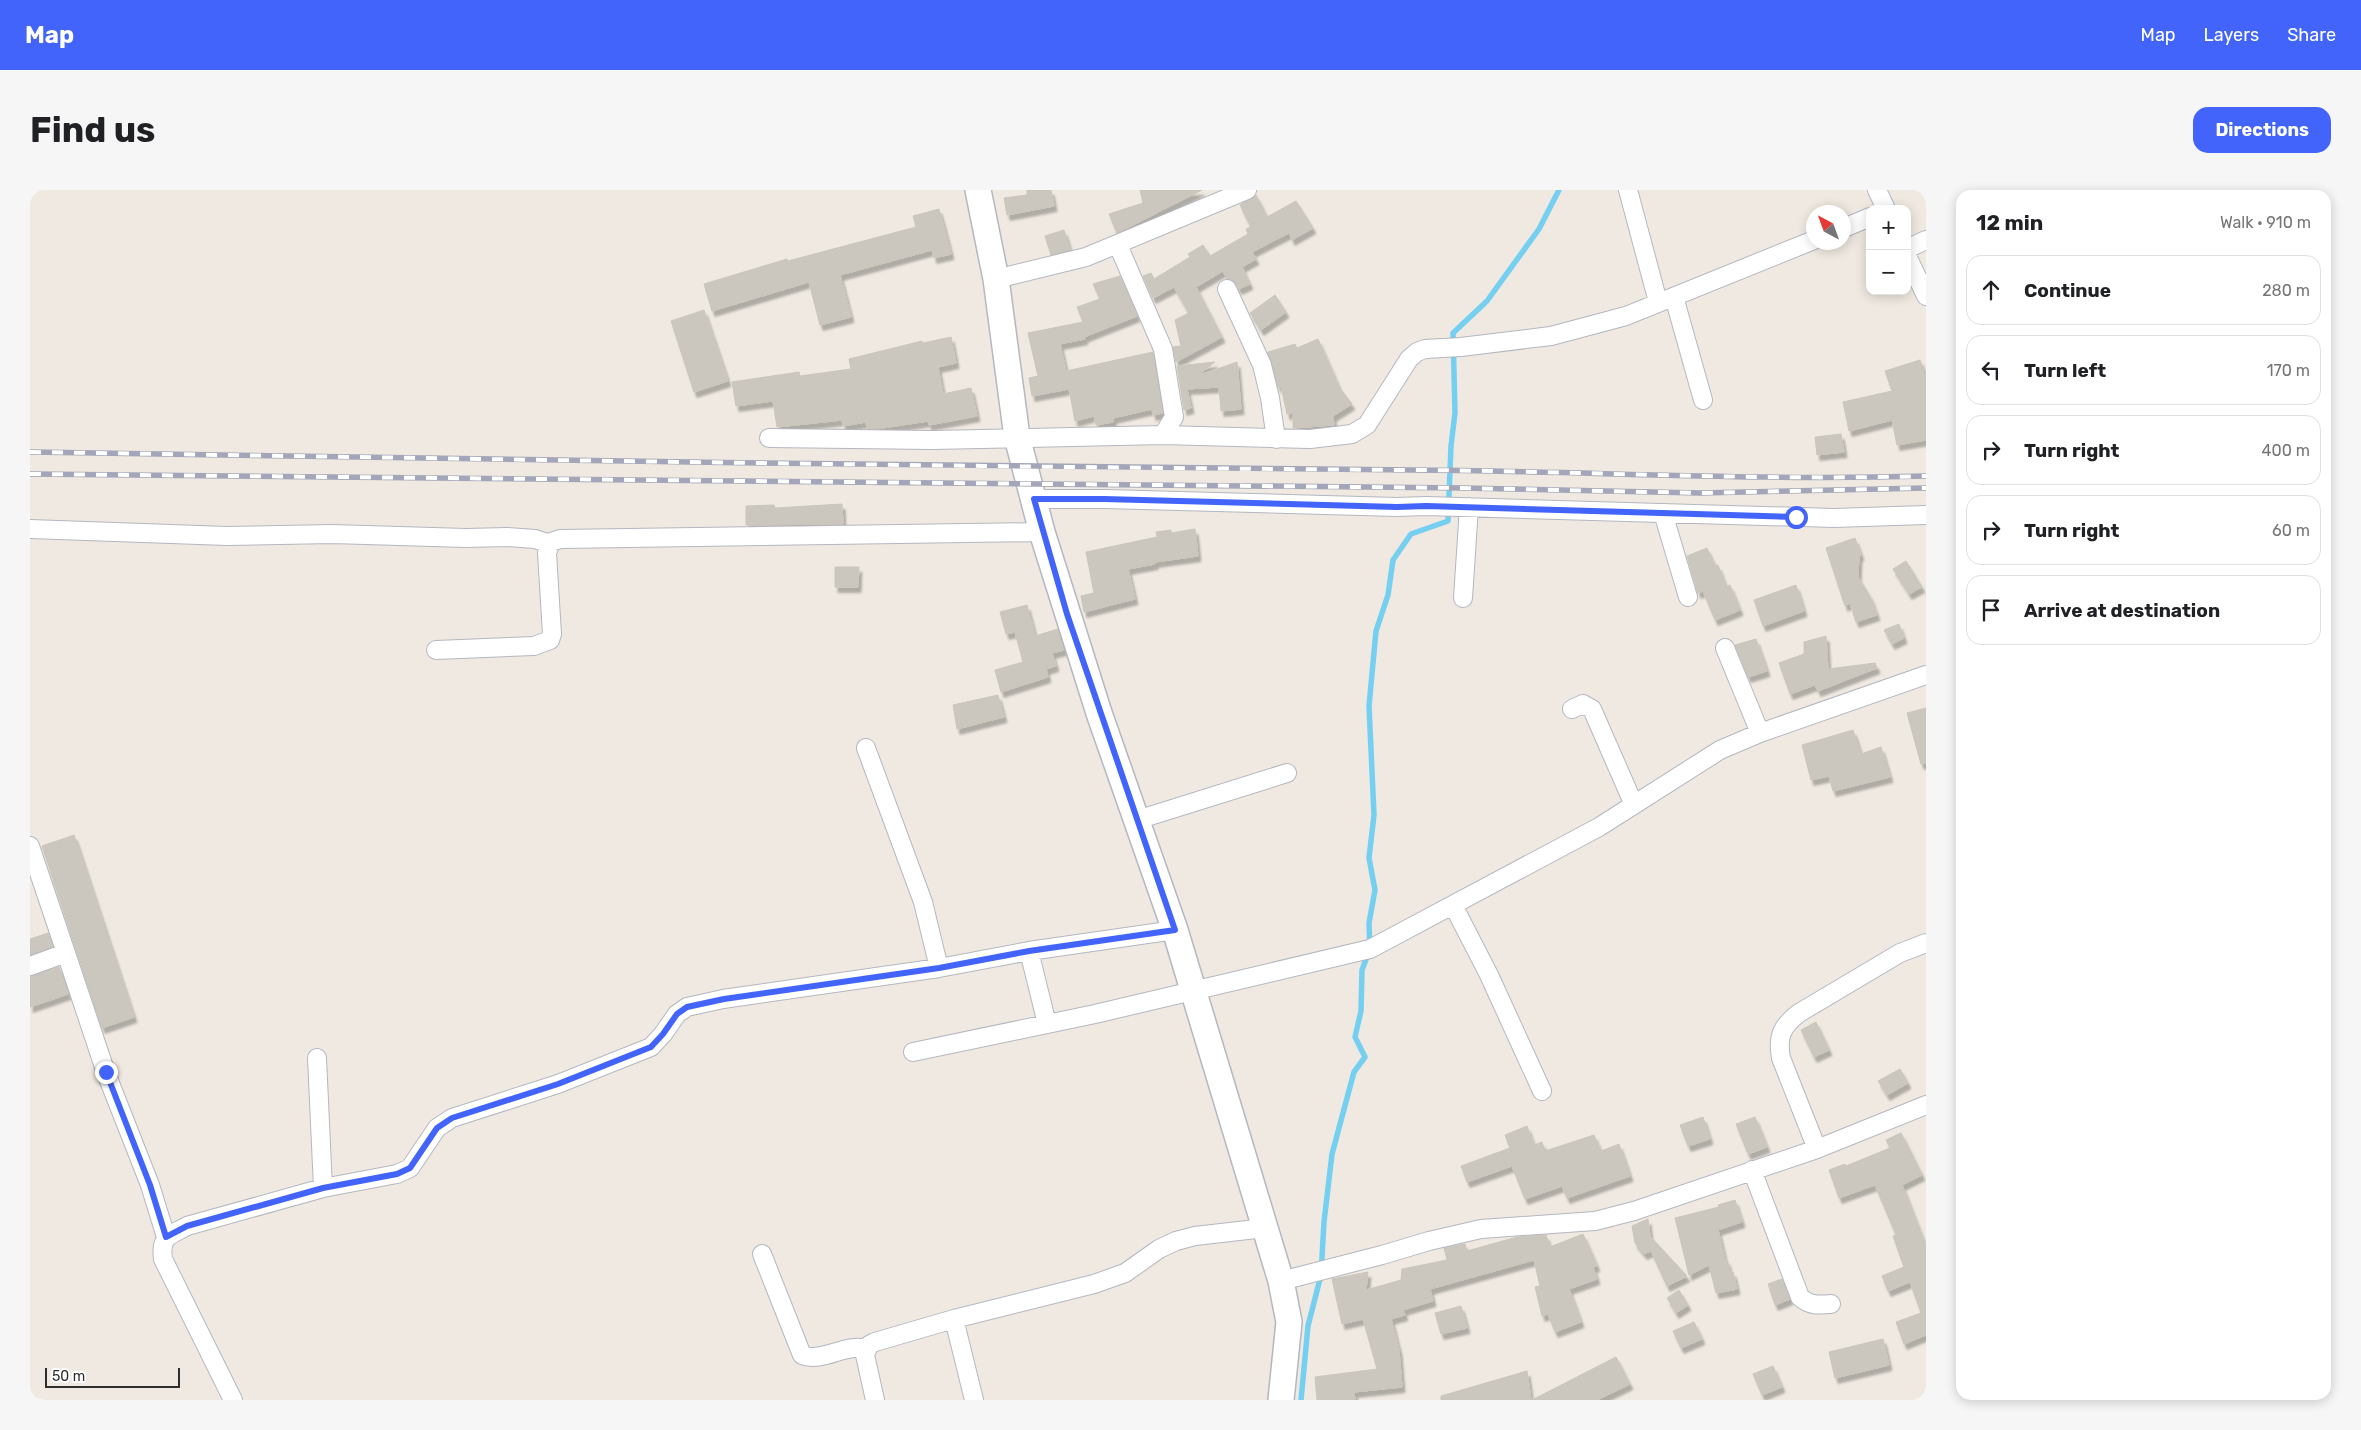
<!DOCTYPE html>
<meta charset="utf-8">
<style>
:root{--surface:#fff;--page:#f6f6f6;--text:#202124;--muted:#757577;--line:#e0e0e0;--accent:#4264fb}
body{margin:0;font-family:Rubik,sans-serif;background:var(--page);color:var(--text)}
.controls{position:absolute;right:15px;top:15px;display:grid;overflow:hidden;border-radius:10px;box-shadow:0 2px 12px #0003}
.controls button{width:45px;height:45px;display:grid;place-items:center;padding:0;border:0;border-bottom:1px solid var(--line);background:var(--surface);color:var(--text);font:25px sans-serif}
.compass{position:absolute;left:1776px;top:15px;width:45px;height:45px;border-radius:50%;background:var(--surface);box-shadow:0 2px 12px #0003;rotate:319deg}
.scale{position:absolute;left:15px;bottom:12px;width:135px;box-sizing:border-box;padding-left:5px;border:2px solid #2e2e2e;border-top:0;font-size:14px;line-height:18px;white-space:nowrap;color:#2e2e2e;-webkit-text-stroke:4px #fff;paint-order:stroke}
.stop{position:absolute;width:15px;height:15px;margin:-11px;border:4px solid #4264fb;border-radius:50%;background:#fff}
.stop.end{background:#4264fb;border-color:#fff;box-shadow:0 1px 5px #0008}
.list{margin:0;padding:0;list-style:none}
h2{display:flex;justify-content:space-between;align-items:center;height:65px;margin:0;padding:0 20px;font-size:21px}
h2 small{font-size:16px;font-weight:400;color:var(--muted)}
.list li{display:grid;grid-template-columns:32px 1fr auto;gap:15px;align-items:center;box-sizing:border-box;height:70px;margin:0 10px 10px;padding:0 10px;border:1px solid var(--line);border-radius:15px}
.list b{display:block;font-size:19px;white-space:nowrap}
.list em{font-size:16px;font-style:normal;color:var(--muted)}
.icon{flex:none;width:28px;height:28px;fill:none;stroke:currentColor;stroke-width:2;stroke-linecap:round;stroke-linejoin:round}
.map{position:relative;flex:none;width:1896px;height:1210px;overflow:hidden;border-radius:15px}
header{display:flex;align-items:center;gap:30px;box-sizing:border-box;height:70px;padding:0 25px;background:var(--accent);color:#fff}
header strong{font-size:24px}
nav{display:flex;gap:28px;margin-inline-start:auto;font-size:18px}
.intro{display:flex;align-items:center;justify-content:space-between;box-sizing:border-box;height:120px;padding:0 30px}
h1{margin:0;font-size:35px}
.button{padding:12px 22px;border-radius:15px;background:var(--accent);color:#fff;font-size:18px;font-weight:700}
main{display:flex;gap:30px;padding:0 30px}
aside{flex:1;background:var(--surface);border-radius:15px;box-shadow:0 2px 12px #0003}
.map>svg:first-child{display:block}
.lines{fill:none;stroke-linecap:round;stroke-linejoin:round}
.stream{stroke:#75cff0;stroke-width:5.5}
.building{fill:#cbc7bf;stroke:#cbc5ba;filter:url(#shadow)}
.street-casing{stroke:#b4b7c1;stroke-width:20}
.secondary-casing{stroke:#b4b7c1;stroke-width:28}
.street{stroke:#fff;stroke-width:18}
.secondary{stroke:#fff;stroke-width:25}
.rail-casing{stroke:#a3a6b8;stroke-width:5.5}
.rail{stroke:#fff;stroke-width:4;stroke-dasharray:11;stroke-linecap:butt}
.route{stroke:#4264fb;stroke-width:6}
</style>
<header>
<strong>Map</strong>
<nav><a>Map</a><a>Layers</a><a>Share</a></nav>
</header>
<div class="intro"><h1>Find us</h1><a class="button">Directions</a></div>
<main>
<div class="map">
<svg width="1896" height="1210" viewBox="0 0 1896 1210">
<defs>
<filter id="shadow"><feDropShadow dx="3" dy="5.5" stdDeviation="1" flood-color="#0004"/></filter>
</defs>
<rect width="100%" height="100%" fill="#efe9e1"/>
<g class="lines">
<path class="stream" d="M1271,1210L1278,1136L1291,1085L1294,1032L1302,964L1324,882L1335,867L1325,847L1331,821L1332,780L1340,759L1339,733L1345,700L1339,668L1344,625L1339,516L1346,441L1358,405L1363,370L1381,344L1418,331L1421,256L1425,223L1423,143L1457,111L1509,39L1529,0"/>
</g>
<path class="building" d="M997,0H1021L1024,16L977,25L974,8L997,5Z
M1110,0H1172L1087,43L1079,24L1113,13Z
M1226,5L1237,27L1266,11L1283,38L1262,50L1259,43L1222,62L1226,69L1212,77L1220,94L1209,99L1204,91L1197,89L1193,81L1166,97L1192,147L1146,172L1143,157L1151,156L1145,130L1159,123L1144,97L1123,108L1113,86L1121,83L1124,89L1160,67L1158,64L1173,55L1180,66L1218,44L1216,39L1221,37L1210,15Z
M909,19L921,64L904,68L902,60L810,85L821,127L790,135L779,92L682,121L674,94L757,69L758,71L886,37L883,26Z
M1034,40L1040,60L1021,65L1015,46Z
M1090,86L1107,126L1054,147L1055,149L1030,154L1036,181L1123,162L1133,223L1123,225L1122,219L1083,228V232L1066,235L1064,226L1045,231L1039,199L1002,206L999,188L1008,186L998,143L1053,132L1047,117L1070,109L1063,94Z
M1245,105L1256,122L1231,140L1220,123Z
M674,120L698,191L664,202L641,131Z
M921,147L926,173L908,177L913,204L941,198L947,226L899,235L898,231L846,239H837L836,232L813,236L812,230L747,237L743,211L706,216L702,192L769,182L770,186L821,179L819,169L892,151L893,153Z
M1288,149L1309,197L1322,214L1303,226L1304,235L1263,238V223L1257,224L1251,196L1248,197L1238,162L1265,154L1267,158Z
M1890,170L1896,188V250L1867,255L1862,230L1819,241L1813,212L1862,201L1855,181Z
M1185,172L1167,186L1207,172L1211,219L1191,221L1189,197L1157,199L1161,218L1154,220L1147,176Z
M1811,244L1814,262L1787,265L1785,247Z
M812,314L813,334L716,335V316L744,315L745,318Z
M1165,339L1168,366L1125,372V374L1098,379L1105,409L1054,422L1051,406L1064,403L1056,362L1127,347L1126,342L1141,340V343Z
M1825,348L1831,365L1829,366L1828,387L1840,406L1847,425L1826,432L1820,413L1815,416L1796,358Z
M1677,358L1685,376L1688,375L1696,397L1700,395L1710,420L1685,430L1673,401L1668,403L1657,366Z
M1876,371L1892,397L1879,404L1863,379Z
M805,377H829L828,397H805Z
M1766,395L1774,421L1733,436L1724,410Z
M997,415L1005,446L1028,439L1034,460L1022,463L1026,476L1016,479L1018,487L971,502L965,480L993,472L985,442L976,444L970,422Z
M1869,434L1874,448L1862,454L1854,440Z
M1796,446L1798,479L1845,473L1847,478L1788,501L1785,495L1760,504L1749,473L1774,464V452Z
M1726,449L1737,481L1718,487L1705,455Z
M968,505L974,527L927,539L923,515Z
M1896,518V573L1891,574L1877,523Z
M1823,540L1831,564L1851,557L1860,587L1803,601L1799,586L1781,590L1772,555Z
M44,645L104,827L72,838L12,656Z
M18,743L23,757L0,765V749Z
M29,777L38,804L0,817V786Z
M1786,832L1799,860L1784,867L1771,840Z
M1870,879L1878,893L1857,905L1848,891Z
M1673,927L1680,949L1658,956L1650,935Z
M1725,927L1737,957L1718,964L1706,934Z
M1497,936L1504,955L1512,952L1515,961L1564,945L1571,961L1589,954L1600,986L1537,1008L1532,996L1495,1009L1482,976L1437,992L1431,976L1480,958L1475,945Z
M1871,943L1892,985L1872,995L1896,1057V1145L1874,1154L1866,1132L1891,1123L1880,1092L1858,1101L1852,1086L1874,1077L1863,1046L1866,1045L1845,995L1809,1008L1799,980L1815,974L1816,976L1860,958L1856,950Z
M1705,1010L1712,1032L1688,1040L1695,1070H1697L1700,1082H1703L1707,1099L1686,1103L1679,1075L1659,1085L1645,1028L1689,1017L1688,1015Z
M1618,1029L1620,1046L1657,1086L1637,1096L1621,1061L1614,1064L1605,1053L1602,1036Z
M1553,1044L1567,1076L1563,1077L1567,1089L1539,1099L1551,1132L1525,1142L1518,1124L1512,1126L1505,1097L1510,1096L1504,1070L1400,1099L1403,1111L1373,1120L1375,1125L1361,1129L1369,1160L1372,1197L1324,1202L1325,1210H1287L1285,1187L1347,1179L1333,1129L1312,1134L1302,1089L1338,1082L1336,1100L1371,1090L1372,1079L1417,1070L1414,1058L1435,1054L1437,1061L1487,1047L1516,1045L1520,1057Z
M1752,1089L1760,1109L1745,1115L1738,1094Z
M1649,1100L1658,1115L1646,1123L1637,1108Z
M1431,1116L1437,1138L1411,1144L1405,1123Z
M1664,1132L1672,1149L1651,1158L1643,1141Z
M1853,1149L1859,1175L1805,1188L1799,1162Z
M1586,1167L1600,1194L1567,1210H1502Z
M1743,1176L1752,1197L1732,1205L1723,1184Z
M1497,1181L1501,1210H1411V1206Z"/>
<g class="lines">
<defs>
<path id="street" d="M1598,0L1628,112
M1847,0L1856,19
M1814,38L1840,27
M1088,55L1133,159L1144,227L1133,245
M1877,59L1896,50
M1877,66L1896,106
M966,89L1056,67L1217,0
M1197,99L1232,175L1240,208L1246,249
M1644,107L1673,210
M739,248L902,250L1133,245L1280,249L1322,244L1337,235L1379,169L1387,162L1395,159L1431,157L1521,146L1596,126L1784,50
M1004,309H1075L1367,317L1396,316L1804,328L1896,325
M1633,323L1658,407
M0,339L197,346L302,344L436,348L477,347L505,349L520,354
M1433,408L1439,317
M1695,458L1730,543
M406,460L504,456L520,450L522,444L517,363L521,352L530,349L1012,342
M1542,519L1553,514L1562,519L1604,615
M836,558L893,712L909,778
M1107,630L1257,583
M0,656L36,763L0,776
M1423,715L1459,785L1512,901
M999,761L1017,834
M36,763L76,883L120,995L136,1047
M883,862L1065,824L1340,759L1569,637L1690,560L1730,543L1896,485
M287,868L293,998
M1787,959L1751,868C1747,846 1752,836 1769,823L1870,763L1896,753
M1722,980L1770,1107C1780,1116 1788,1115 1801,1114
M732,1064L772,1165C792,1173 816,1153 836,1159
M1251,1091L1352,1065L1399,1051L1451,1039L1565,1031L1604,1021L1787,959L1896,915
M924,1129L944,1210
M203,1210L133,1069C130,1046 139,1046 157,1036L293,998L367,984L380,978L407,938L422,928L528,894L621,857L633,844L647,824L657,817L693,809L909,778L999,761L1145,740
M845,1210L835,1165L839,1155L845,1152L924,1129L1064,1094L1095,1083L1129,1059L1146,1051L1165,1046L1235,1038"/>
<path id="secondary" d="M948,0L966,89L987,247L1012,342L1069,523L1145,740L1251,1091L1259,1132L1251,1210"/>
</defs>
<use href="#street" class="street-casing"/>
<use href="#secondary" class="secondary-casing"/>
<use href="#street" class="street"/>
<use href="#secondary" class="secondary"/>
<defs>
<path id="rail" d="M0,262C461,269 921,277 1382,280C1553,281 1725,291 1896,286
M0,284L1433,298L1670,303L1896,298"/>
</defs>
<use href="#rail" class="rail-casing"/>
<use href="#rail" class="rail"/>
</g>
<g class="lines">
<path class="route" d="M76,882L120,995L136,1047L157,1036L293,998L367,984L380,978L407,938L422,928L528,894L621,857L633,844L647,824L657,817L694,809L909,778L999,761L1145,740L1037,424L1004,309H1074L1367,317L1396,316L1766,327"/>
</g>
</svg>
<div class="controls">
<button>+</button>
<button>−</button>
</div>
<svg class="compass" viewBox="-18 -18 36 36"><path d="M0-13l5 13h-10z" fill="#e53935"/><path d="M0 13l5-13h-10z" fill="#757577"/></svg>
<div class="scale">50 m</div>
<div class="stop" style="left:1766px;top:327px"></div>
<div class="stop end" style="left:76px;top:882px"></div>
</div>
<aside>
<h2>12 min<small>Walk · 910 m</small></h2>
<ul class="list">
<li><svg class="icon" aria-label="ahead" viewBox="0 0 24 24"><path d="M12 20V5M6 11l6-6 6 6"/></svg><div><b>Continue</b></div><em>280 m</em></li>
<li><svg class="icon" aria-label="left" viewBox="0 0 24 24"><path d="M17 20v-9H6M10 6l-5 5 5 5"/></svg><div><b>Turn left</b></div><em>170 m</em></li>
<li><svg class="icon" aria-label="right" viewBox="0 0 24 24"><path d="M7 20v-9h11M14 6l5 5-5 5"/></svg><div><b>Turn right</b></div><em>400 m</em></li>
<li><svg class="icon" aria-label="right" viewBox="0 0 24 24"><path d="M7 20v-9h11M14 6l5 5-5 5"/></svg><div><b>Turn right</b></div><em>60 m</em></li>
<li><svg class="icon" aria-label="arrive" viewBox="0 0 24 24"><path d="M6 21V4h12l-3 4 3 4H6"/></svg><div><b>Arrive at destination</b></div></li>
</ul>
</aside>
</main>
